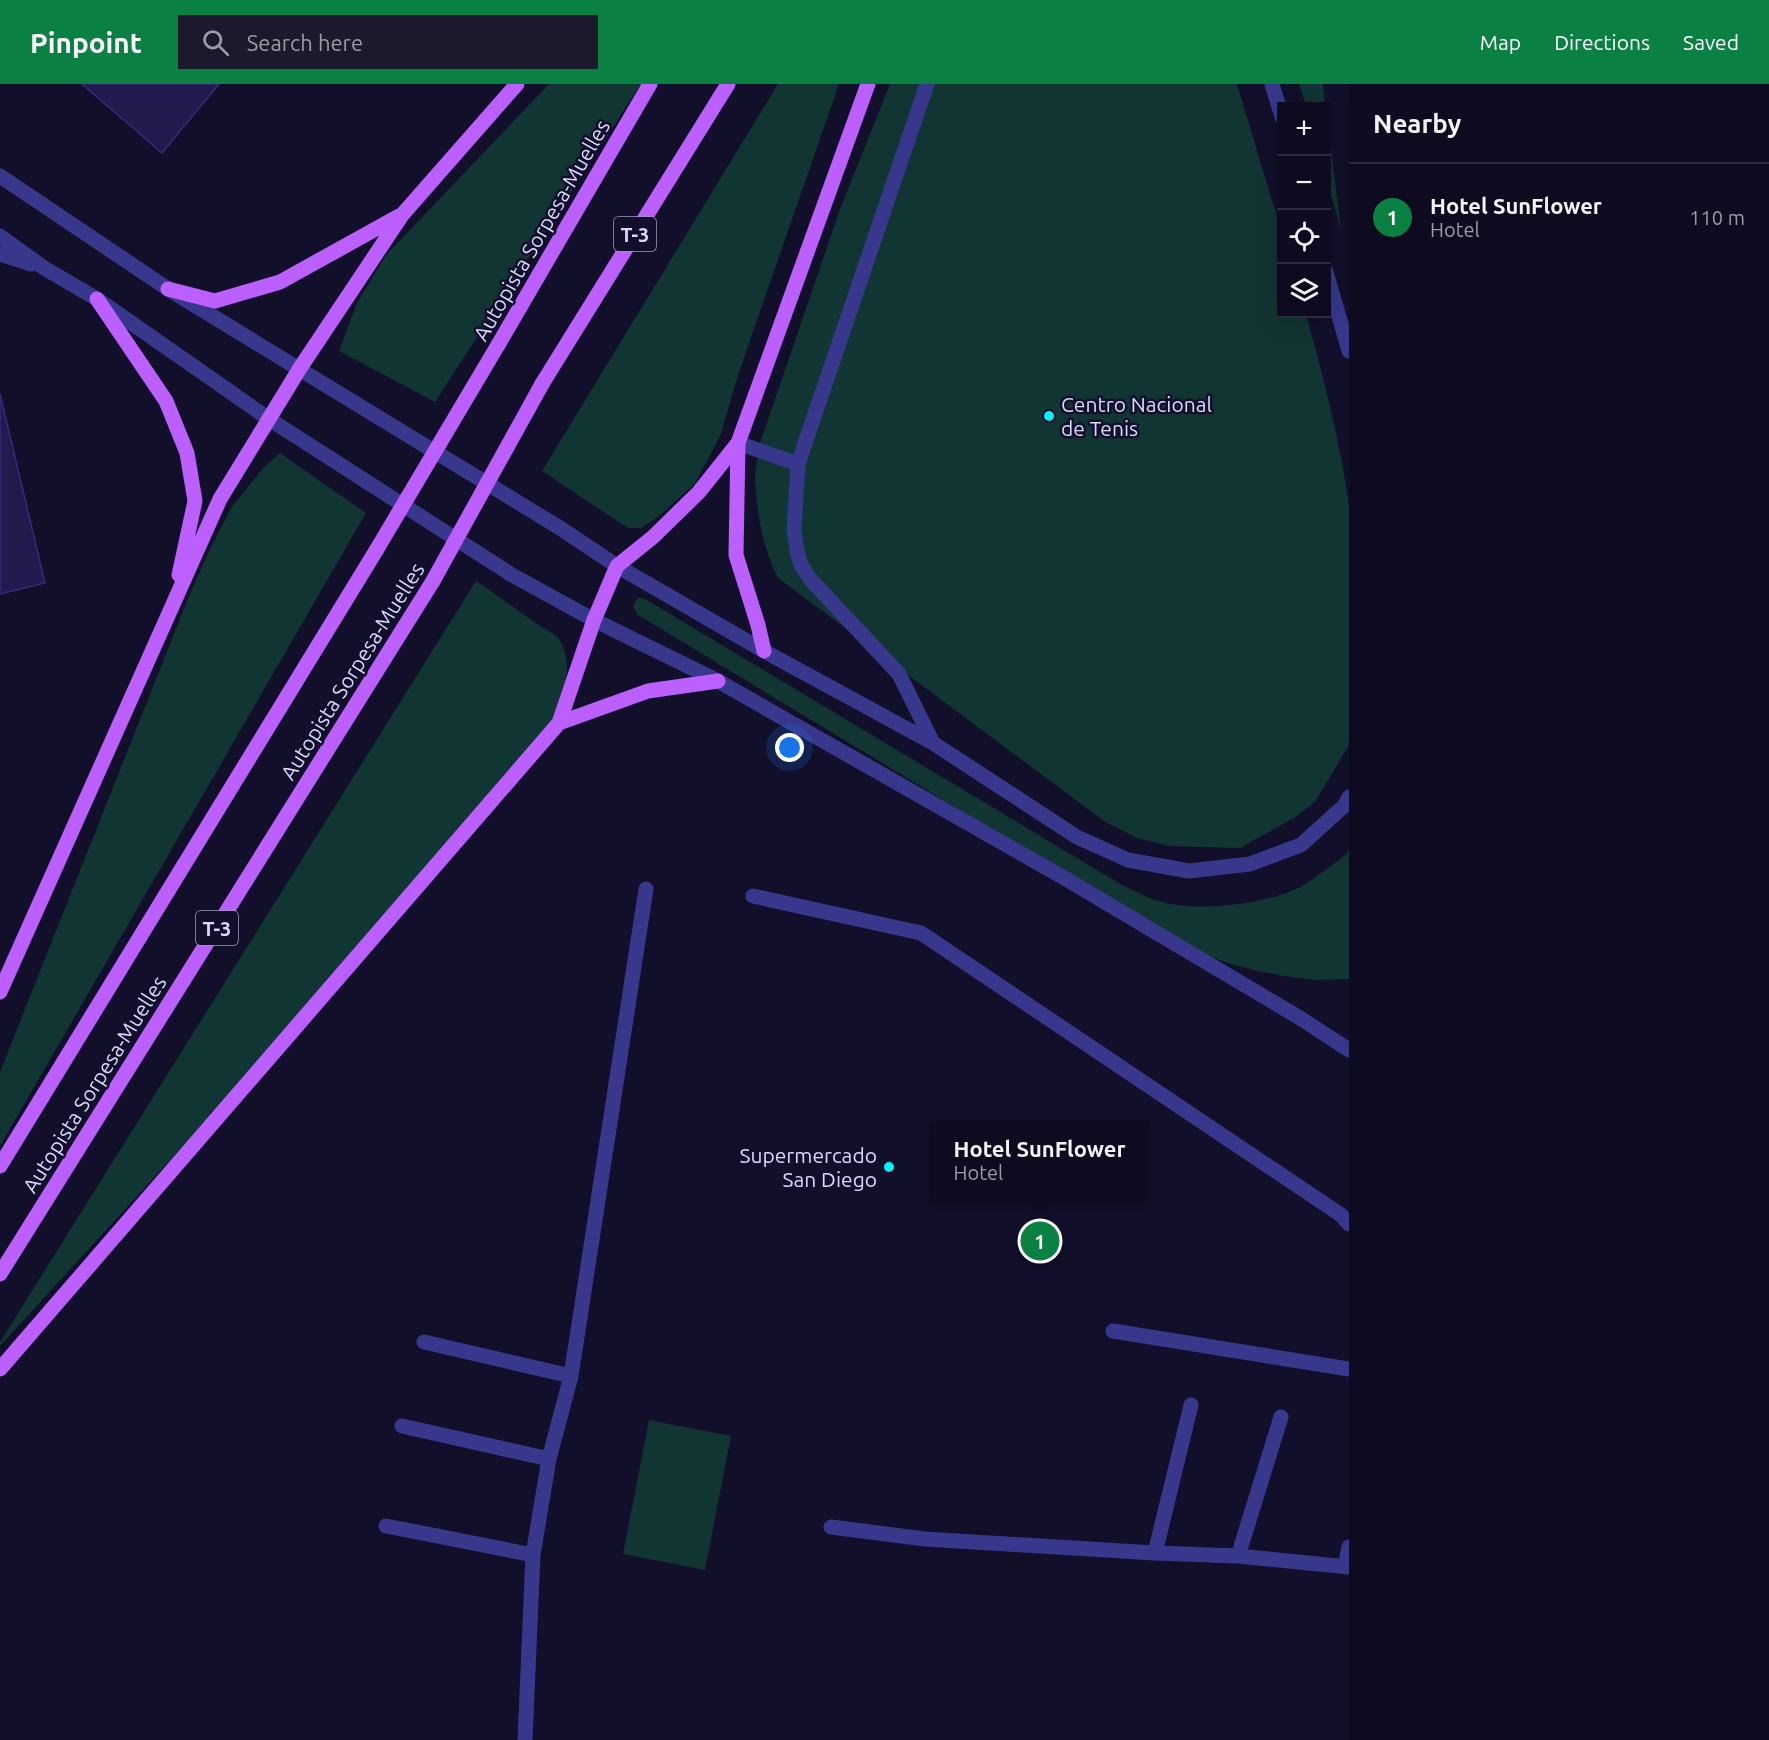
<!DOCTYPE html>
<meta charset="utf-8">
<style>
:root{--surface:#0e0b20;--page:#1c192d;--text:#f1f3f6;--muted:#9b9ba5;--line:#2e2b3e;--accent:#0b8043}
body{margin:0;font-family:Ubuntu,sans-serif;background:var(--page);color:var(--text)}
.controls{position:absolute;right:18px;top:18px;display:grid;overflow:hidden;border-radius:0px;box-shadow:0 6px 24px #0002}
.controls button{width:54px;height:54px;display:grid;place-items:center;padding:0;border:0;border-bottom:2px solid var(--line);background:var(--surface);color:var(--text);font:30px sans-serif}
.you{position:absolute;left:790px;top:664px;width:21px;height:21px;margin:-15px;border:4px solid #fff;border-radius:50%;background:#1a73e8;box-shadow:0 0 0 9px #1a73e833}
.badge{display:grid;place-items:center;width:39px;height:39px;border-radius:50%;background:var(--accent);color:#fff;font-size:20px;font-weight:700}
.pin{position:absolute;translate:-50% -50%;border:3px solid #fff;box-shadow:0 2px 6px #0006}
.popup{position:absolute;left:930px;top:1037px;width:219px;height:78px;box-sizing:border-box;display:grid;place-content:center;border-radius:0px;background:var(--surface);filter:drop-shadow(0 2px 4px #0005);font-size:20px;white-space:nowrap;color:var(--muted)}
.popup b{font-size:22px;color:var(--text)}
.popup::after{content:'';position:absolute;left:50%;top:100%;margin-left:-12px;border:12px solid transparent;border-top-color:var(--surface)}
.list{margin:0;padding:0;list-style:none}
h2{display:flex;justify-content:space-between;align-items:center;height:78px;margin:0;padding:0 24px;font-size:26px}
h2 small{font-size:20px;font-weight:400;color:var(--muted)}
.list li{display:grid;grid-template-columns:39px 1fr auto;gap:18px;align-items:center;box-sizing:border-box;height:108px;padding:0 24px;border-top:2px solid var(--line)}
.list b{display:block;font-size:22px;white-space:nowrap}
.list p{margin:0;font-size:20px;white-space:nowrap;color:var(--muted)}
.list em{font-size:20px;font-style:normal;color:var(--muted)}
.icon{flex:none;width:33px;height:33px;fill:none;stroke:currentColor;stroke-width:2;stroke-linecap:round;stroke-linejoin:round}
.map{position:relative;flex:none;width:1349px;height:1656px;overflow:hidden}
header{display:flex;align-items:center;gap:36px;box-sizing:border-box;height:84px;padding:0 30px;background:var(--accent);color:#fff}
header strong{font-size:28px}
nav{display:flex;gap:33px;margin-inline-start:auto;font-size:21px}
.search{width:420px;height:54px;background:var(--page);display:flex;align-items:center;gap:15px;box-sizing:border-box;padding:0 21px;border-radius:0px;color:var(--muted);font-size:22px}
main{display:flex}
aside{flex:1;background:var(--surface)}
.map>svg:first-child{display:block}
.green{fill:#113532}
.building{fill:#221a4d;stroke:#372a7a;stroke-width:1.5}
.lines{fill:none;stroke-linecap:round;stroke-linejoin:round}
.minor{stroke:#37378c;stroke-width:15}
.major{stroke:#bc5fff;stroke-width:15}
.major-bridge{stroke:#bc5fff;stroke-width:15}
.poi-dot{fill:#04f1ff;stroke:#120f2a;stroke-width:2}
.labels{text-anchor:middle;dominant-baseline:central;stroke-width:5;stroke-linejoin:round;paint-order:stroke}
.shield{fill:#120f2a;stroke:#9f9cbf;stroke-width:1.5}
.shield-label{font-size:20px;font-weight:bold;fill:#dbd8ff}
.street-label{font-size:21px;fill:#dbd8ff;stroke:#120f2a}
.poi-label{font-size:21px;fill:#dbd8ff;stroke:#120f2a;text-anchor:start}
</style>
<header>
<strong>Pinpoint</strong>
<div class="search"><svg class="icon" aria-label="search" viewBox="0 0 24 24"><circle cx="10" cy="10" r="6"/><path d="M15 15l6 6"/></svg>Search here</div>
<nav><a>Map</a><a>Directions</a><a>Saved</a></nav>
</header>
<main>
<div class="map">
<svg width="1349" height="1656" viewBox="0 0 1349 1656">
<rect width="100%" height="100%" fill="#120f2a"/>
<path class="green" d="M549,0H641L435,318L339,267L357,219L386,171Z
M778,0H839L738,291L721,350L695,400L658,433L641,444H628L542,387Z
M890,0H1237L1281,146L1282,230H1306C1323,293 1340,356 1349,422V661L1315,718L1294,734L1240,764L1168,762L1137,754L1104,737L778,494C763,465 757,430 755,397C755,385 758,372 760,359L840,125Z
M1299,0H1323L1325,22H1306Z
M1327,31L1341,146L1327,97Z
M280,369L366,429L0,1062V988L189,512L208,469L231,424L263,384Z
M476,497C498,512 519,527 540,542C546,545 555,550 559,555C590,605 524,680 497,719L0,1262V1258Z
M638,514H642L647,516L1122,801C1136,807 1150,816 1165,819C1204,827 1267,821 1302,802C1317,793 1330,782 1344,772L1349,766V895L1315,896L1284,892L1258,887L1224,878L1194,865L1138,834L638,531L633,522Z
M649,1336L731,1352L705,1486L623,1470Z"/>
<path class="building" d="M82,0H219L162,69Z
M0,310L45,499L0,510Z"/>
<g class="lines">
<path class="minor" d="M927,0L798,380L794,446L797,467L801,481L811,496L899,590L933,659
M1272,0L1282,33
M0,92L168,205L560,444L617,482L764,567L933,659L1077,753L1128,776L1189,787L1250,780L1301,761L1345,721L1349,713
M0,152L44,184L97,215L269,335L512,491L594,536L718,597L1066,795L1300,934L1349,966
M0,170L31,180
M1326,188L1349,267
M738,359L798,380
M753,812L921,849L1341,1131L1349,1140
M1113,1247L1349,1285
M424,1258L571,1292
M402,1342L549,1375
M386,1442L533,1471
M831,1443L925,1455L1155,1469L1238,1472L1349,1483
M1155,1469L1191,1321
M1238,1472L1281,1333
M1345,1483L1349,1463
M525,1656L533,1471L549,1375L571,1292L646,805"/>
<path class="major" d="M168,205L215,217L280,198L399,132
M97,215L166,317L187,369L195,417L179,491
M498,261L650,0
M542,300L728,0
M738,359L736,471L758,541L764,567
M559,639L648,607L718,597
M0,908L220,415L300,284L402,131L517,0
M0,1082L377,465
M0,1190L433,497
M0,1285L559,639L594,536L617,482L653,453L699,408L738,359L868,0"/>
<path class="major-bridge" d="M377,465L498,261
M433,497L542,300"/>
</g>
<g class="poi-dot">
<circle cx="1049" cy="332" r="6"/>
<circle cx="889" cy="1083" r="6"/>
</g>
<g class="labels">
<g class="shield">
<rect x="614" y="133" width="42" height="34" rx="4.5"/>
<rect x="196" y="827" width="42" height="34" rx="4.5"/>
</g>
<g class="shield-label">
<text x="635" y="150">T-3</text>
<text x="217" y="844">T-3</text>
</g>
<g class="street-label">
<text transform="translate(541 146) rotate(-60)">Autopista Sorpesa-Muelles</text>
<text transform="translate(352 587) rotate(-58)">Autopista Sorpesa-Muelles</text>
<text transform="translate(94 1000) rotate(-58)">Autopista Sorpesa-Muelles</text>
</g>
<g class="poi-label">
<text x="1061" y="320">Centro Nacional<tspan x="1061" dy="24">de Tenis</tspan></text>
<text x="877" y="1071" text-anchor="end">Supermercado<tspan x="877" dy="24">San Diego</tspan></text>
</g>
</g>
</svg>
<div class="controls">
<button>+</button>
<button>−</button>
<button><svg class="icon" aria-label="locate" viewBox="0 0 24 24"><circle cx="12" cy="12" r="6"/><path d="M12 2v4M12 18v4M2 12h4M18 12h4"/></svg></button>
<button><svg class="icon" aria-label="layers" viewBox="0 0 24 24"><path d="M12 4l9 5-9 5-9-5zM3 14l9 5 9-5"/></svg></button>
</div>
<div class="you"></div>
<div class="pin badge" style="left:1040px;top:1157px">1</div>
<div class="popup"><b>Hotel SunFlower</b>Hotel</div>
</div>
<aside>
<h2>Nearby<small></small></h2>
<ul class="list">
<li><span class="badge">1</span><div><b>Hotel SunFlower</b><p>Hotel</p></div><em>110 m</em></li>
</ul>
</aside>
</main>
